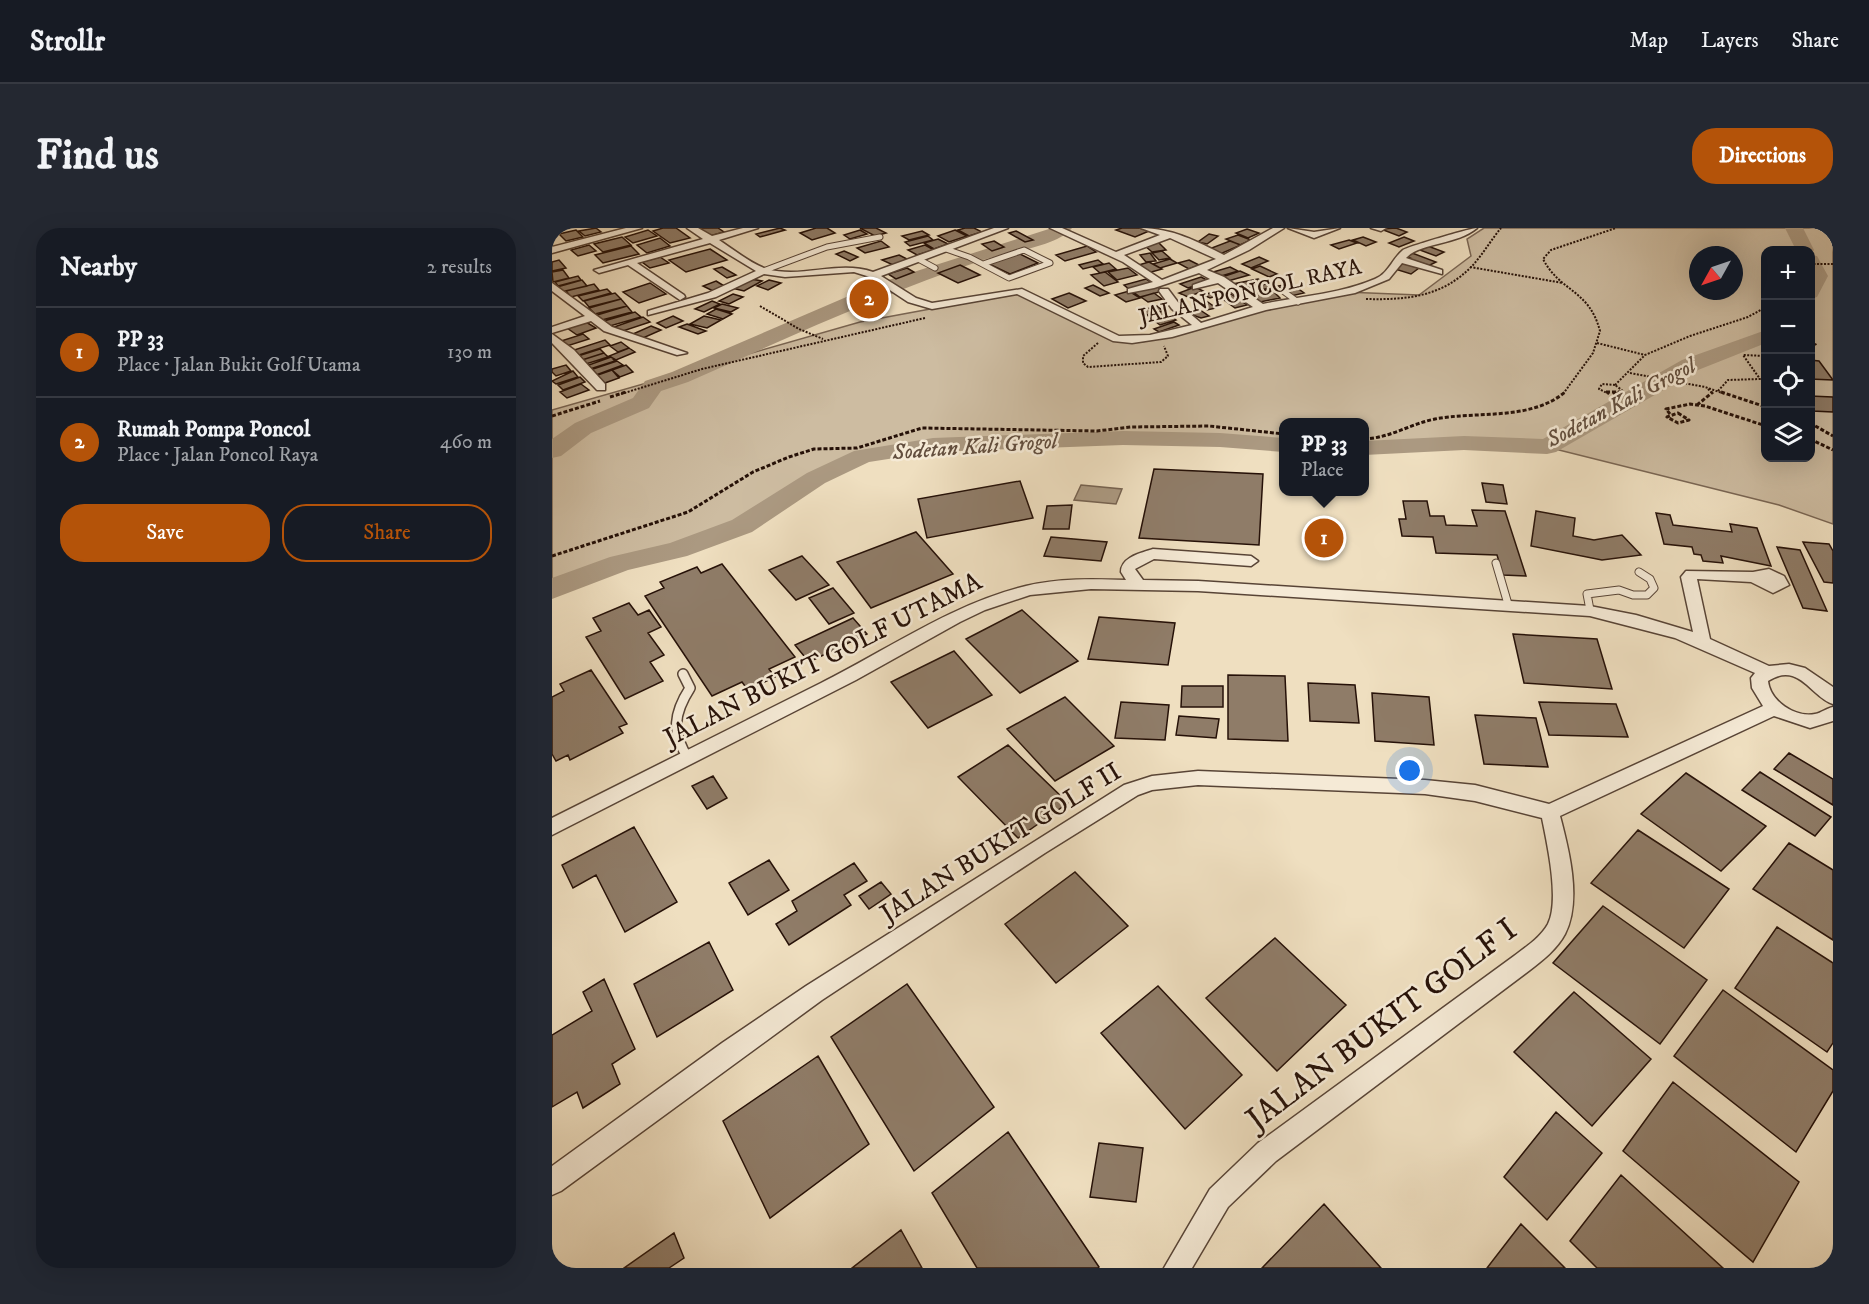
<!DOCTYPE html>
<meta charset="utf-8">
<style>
:root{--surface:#171b24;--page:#242831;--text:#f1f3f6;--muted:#9ea1a6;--line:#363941;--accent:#b45309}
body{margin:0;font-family:"IM FELL DW Pica",serif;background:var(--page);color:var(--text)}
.controls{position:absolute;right:18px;top:18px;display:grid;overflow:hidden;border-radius:12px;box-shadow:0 6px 24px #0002}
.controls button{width:54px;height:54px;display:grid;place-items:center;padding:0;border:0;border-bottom:2px solid var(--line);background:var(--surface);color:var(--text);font:30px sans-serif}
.compass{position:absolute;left:1137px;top:18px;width:54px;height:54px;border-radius:50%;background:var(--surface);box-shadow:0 6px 24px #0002;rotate:230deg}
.you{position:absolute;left:858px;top:543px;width:21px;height:21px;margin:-15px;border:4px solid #fff;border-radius:50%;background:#1a73e8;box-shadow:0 0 0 9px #1a73e833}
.badge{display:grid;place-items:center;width:39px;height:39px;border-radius:50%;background:var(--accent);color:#fff;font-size:20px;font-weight:700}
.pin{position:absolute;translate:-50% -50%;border:3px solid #fff;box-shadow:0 2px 6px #0006}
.popup{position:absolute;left:727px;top:190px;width:90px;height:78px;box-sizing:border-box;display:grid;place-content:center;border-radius:12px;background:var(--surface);filter:drop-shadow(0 2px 4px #0005);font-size:20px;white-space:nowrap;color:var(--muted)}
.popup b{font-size:22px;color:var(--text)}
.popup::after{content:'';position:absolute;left:50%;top:100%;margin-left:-12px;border:12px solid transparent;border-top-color:var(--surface)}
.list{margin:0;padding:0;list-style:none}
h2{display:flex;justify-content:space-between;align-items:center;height:78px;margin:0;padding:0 24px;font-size:26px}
h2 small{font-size:20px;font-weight:400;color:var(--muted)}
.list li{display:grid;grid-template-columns:39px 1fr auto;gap:18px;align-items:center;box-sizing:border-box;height:90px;padding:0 24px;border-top:2px solid var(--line)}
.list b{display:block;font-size:22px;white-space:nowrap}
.list p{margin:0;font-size:20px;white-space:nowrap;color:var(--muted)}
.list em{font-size:20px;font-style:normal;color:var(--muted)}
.actions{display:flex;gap:12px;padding:18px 24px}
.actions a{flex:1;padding:14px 0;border:2px solid var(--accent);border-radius:24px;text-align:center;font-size:21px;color:var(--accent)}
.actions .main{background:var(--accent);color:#fff}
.icon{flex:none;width:33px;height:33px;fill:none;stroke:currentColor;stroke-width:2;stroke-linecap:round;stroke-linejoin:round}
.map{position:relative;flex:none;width:1281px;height:1040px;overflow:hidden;border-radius:24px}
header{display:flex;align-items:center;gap:36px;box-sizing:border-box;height:84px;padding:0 30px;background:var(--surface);border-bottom:2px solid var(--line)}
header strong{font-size:28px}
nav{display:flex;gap:33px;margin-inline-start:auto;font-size:21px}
.intro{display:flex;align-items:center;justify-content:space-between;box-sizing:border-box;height:144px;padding:0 36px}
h1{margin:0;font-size:42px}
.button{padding:15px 27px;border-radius:24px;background:var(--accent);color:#fff;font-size:21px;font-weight:700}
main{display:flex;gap:36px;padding:0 36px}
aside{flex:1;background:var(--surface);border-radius:24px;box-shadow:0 6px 24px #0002}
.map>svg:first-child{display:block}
.green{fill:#cdbca1;stroke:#7a6654;stroke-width:1.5;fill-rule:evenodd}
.water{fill:#ab9981;stroke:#766351;stroke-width:1.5}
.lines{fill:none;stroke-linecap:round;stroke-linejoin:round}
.river{fill:#ab9981;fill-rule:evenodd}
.building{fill:#8f7c68;stroke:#261108;stroke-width:1.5}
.lane-far2-casing{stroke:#584436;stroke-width:7}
.lane-far1-casing{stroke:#584436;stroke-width:9}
.lane-casing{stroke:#584436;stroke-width:12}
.street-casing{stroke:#584436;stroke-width:3}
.path-far1{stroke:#261108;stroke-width:2;stroke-dasharray:2 1.5;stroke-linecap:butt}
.path{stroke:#261108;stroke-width:3;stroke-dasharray:4 2;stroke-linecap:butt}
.lane-far2{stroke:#f5ead6;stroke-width:5}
.lane-far1{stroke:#f5ead6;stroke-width:7}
.lane{stroke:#f5ead6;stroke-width:9}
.street{fill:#f5ead6;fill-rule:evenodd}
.labels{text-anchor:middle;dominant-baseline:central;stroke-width:5;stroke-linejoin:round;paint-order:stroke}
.far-street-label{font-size:22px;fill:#261108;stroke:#f5ead6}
.far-water-label{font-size:22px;font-style:italic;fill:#624e3e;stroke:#f5ead6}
.street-label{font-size:26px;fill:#261108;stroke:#f5ead6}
.near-street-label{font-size:32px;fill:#261108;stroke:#f5ead6}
</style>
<header>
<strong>Strollr</strong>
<nav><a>Map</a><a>Layers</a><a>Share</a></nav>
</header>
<div class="intro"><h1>Find us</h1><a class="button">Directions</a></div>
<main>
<aside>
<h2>Nearby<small>2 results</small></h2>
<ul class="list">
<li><span class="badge">1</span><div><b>PP 33</b><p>Place · Jalan Bukit Golf Utama</p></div><em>130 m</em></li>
<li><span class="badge">2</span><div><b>Rumah Pompa Poncol</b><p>Place · Jalan Poncol Raya</p></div><em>460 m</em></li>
</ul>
<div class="actions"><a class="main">Save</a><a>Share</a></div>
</aside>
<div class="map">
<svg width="1281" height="1040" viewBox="0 0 1281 1040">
<rect width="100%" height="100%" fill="#efdfc0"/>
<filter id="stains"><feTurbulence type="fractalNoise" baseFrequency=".00333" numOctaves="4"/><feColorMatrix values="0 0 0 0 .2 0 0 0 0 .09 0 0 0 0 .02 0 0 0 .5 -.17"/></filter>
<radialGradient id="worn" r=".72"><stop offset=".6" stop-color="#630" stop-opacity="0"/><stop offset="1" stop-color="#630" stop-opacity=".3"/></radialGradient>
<path class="green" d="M932,0H1281V296L1227,277L995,219L912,215L813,220L812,194H732L731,217L668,212L571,210L381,217L311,228L264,250L190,298L125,322L68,335L0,361V182L308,94L443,69L466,66L559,112L590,114L647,100L702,83L793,64L867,67L919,28L915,11ZM1214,22H1258V230H1214ZM1146,27H1182V63H1146Z"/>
<path class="water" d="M529,257L570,261L564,276L522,272Z"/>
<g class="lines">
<path class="river" d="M500,0H520C507,18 453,25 431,32C330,66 233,111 136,154L109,163L97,180L39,205L9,228L0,230V211L23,195L81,170L93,153L120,144L327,55Z
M1233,0H1251L1262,22L1259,26L1258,22H1244Z
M1258,27L1265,28L1276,48L1265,69L1258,71Z
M1214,102V115L1146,142L1004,224L995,226L912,222L812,227V213L912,208L991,211L1130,132Z
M571,203L668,205L732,210V224L668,219L571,217L381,224L317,234L273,255L200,304L135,328L76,342L0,371V350L58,329L118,315L180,292L255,245L302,223L381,210Z"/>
</g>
<path class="building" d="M44,0L49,4L33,8L27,3Z
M111,0H124L138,10L118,15L101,3Z
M143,0H166L172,4L155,9Z
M228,0L233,2L208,9L204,6Z
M264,0H275L283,5L260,12L248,5Z
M308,0H324L334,5L323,8Z
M413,0H422L430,4L417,8L406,2Z
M570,0H588L597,3L583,9L564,2Z
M844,0L855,4L847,8L829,1Z
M695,1L707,5L696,10L684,5Z
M24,2L31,9L14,13L7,6Z
M96,2L105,8L81,15L73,9Z
M308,2L315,6L298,11L292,7Z
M403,2L415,8L397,14L386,8Z
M370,3L377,7L357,12L350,8Z
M464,3L481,12L473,14L457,5Z
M657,6L666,8L655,16L646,14Z
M686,7L699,12L688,17L674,11Z
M376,8L381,12L358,18L353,14Z
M70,9L79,17L51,24L42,16Z
M811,9L824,14L814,18L801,12Z
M852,9L862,13L847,19L837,15Z
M108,10L118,18L95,25L85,17Z
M386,11L396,16L382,21L372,15Z
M797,12L805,15L787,21L779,17Z
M329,13L337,19L313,25L305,20Z
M442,13L452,19L440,23L430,16Z
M678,13L689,17L668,26L657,21Z
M606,14L614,22L600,24L592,17Z
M37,17L44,23L26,28L19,22Z
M373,17L382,22L365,27L356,22Z
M873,17L892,24L884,28L865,21Z
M79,18L87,26L51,35L43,27Z
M535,18L544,24L513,33L504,27Z
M158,21L175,32L134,44L117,32Z
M292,23L306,29L298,33L284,26Z
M610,23L618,30L607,32L600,25Z
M466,25L486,35L458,46L437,36Z
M598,25L604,33L594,34L588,27Z
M860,25L884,34L874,39L853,32L858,30L853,28Z
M347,27L357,32L341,37L330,32Z
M108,29L117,35L98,40L90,34Z
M707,29L716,33L699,40L690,36Z
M618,31L625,35L608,40L601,36Z
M7,32L14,40L0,43V34Z
M546,32L551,36L531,41L527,37Z
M637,32L647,37L637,41L626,35Z
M597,34L610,41L596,45L583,38Z
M557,35L564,41L548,45L541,39Z
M851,35L867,40L859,46L843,41Z
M408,37L428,47L406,55L386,45Z
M708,38L725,46L717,49L700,41Z
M170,39L184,47L175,50L162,41Z
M678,39L686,43L666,49L658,45Z
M355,40L362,44L344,51L336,46Z
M576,40L585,47L565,52L556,44Z
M11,42L17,50L1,54L0,44Z
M688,43L697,47L676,53L667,50Z
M553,44L566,54L552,58L539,47Z
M26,48L29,52L6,58L3,54Z
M649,49L657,53L636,60L628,56Z
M199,51L210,53L192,63L180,60Z
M594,51L601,56L578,62L572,57Z
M706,51L714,56L688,61L681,56Z
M30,52L35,58L9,64L5,59Z
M217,52L229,55L216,62L205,58Z
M164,53L174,59L161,63L151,58Z
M98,55L114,66L87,75L71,64Z
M42,56L47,62L19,69L14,63Z
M714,56L718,60L692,65L688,61Z
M740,56L752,65L739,68L726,58Z
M541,57L557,65L548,68L533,60Z
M603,57L611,63L588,69L580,63Z
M643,59L651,63L636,69L627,65Z
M55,61L59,65L31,73L26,68Z
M668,61L674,65L658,70L652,67Z
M719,61L728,70L708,74L699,65Z
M577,63L588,70L574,74L563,67Z
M63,65L69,71L37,79L32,73Z
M517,65L534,73L516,80L500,71Z
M602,65L610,71L596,74L589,69Z
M181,66L191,69L177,76L167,73Z
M323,66L329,70L310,76L304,73Z
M679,66L695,77L683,80L668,69Z
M69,71L75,78L43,86L37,80Z
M653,72L664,80L655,82L644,75Z
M160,73L168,76L152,84L143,81Z
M170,76L186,80L179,84L162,80Z
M75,78L80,84L50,92L45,87Z
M605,78L611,83L595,87L589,82Z
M645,80L657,88L649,90L632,84Z
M164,81L180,86L171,91L155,86Z
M611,83L624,92L608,97L595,87Z
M83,84L89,89L58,98L52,93Z
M121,88L131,93L114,100L105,95Z
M152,88L169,92L155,100L138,96Z
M91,89L98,94L68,104L62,99Z
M34,94L44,100L25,107L15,100Z
M622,94L627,97L607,104L602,101Z
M135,96L154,103L146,106L127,99Z
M99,98L109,102L91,110L81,106Z
M31,106L37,111L15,118L9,113Z
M53,112L58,117L27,127L22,122Z
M69,114L77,120L66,124L58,118Z
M77,120L83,124L64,132L57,128Z
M48,121L52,125L30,132L26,128Z
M52,125L56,129L34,136L30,132Z
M59,129L63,133L38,141L34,138Z
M1258,132L1267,133L1281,152L1258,151Z
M65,133L71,137L44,147L38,142Z
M14,137L19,143L4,148L0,144V141Z
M74,137L81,144L68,149L60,142Z
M60,142L67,150L50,156L43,148Z
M21,143L26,149L4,156L0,153Z
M28,149L33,154L11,162L6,157Z
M29,156L37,162L15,170L8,164Z
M1258,168L1281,169V184L1260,183Z
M602,241L711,246L707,317L587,310Z
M468,253L481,290L375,310L366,271Z
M930,255L951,257L955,276L934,274Z
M851,273H875L878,288H892L894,297L925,298L920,282L953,283L974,348L951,347L945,327L884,325L881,309L850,308L847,291H854Z
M520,277L517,301H491L495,278Z
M984,283L1023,290L1021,308L1042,312L1070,307L1089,327L1050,332L979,318Z
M1104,285L1118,287L1121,297L1180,304L1178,296L1205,300L1219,338L1169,328L1171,335L1151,333L1149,327L1142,326L1140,319L1112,316Z
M761,302L782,303L783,319L762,318Z
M364,304L401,346L319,380L285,334Z
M499,309L555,314L549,333L492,328Z
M1251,314L1277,316L1281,323V355L1272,354Z
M1225,319L1248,322L1275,383L1251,380Z
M250,328L277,357L244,372L217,342Z
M170,336L243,429L217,441L223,449L196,462L190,454L160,468L93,368L112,360L108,354L145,339L149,345Z
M281,360L302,385L277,396L257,370Z
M77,375L86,387L97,382L109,399L96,405L112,427L98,434L111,453L73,471L34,409L49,403L41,390Z
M470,382L526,433L468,465L414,411Z
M547,389L623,395L616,437L536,431Z
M301,390L315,406L257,434L243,417Z
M961,406L1045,411L1060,461L972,455Z
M402,423L440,467L376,500L339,454Z
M39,442L75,496L67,499L71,505L18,532L16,527L4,533L0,526V469L12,463L8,456Z
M676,447L733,448L736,513L676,511Z
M756,455L803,457L807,495L758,493Z
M630,458H671V479H629Z
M820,465L877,469L882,517L823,513Z
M513,469L562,518L503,553L455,501Z
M569,474L617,477L613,512L563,510Z
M987,474L1064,476L1076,509L997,507Z
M923,487L984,490L996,539L932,536Z
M627,488L667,491L664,510L624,507Z
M456,517L516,575L466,610L406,549Z
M1237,525L1281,551V577L1222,541Z
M1208,544L1279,589L1263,608L1190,562Z
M1134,545L1214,598L1169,643L1089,586Z
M161,548L175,570L155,581L140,558Z
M82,599L125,674L73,704L44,647L21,660L10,637Z
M1086,602L1177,661L1132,720L1039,655Z
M1237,615L1281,642V712L1201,661Z
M217,632L237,662L196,687L177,655Z
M302,635L315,653L292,667L299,677L237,717L224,696L245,683L240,673Z
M523,644L576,698L504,755L453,696Z
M329,654L339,666L317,681L307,668Z
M1051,678L1155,752L1108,816L1001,735Z
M1225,699L1281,735V815L1275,824L1183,760Z
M723,710L794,777L725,843L654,770Z
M157,714L181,762L105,809L82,756Z
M52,751L83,821L60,836L68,856L31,880L25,864L0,879V807L40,783L31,764Z
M355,756L442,879L362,943L279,809Z
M606,758L690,847L633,901L549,805Z
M1171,762L1281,842V863L1244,924L1122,828Z
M1022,764L1099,831L1040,898L962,824Z
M266,828L317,916L218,990L171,893Z
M1121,854L1247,954L1201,1034L1071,923Z
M1004,884L1050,925L995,992L952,949Z
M456,904L547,1039L546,1040H425L380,965Z
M547,915L591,920L584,974L538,969Z
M1069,947L1171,1040H1045L1018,1013Z
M772,976L829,1040H710Z
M969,996L1013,1040H935Z
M349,1002L370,1040H300Z
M122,1005L132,1030L117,1040H72Z"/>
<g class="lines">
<defs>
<path id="lane-far2" d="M394,21L417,29L457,50L498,35L472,22L431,36
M368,32L383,40
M211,43L275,19L328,9
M731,63L746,74"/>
<path id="lane-far1" d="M944,335L956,376
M1038,382L1035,366L1067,362L1081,367H1095L1102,360L1098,351L1087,344"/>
<path id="lane" d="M131,446L138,460C122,485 119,504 136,530"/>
<path id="street" d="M74,0H90L0,25V19Z
M135,0H146L160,8L191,0H206L167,12C181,21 199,36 215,41C250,51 286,32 321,44L442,0H456L329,48L364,70L380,75L470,61L567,108L598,107L640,97L620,81L607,63L608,61H616L628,77L649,95L701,79L666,55L641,61V57L658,51L647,45L602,60L576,65V61L601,54L571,34L498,0H510L564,24L608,7L589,0C620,0 646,14 672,27L721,0H732L697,22L655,42L672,49L711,76C749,68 788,66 823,51C837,45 840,31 851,22C855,19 919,0 925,0C905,17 867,15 854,30L890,42V46L850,35L837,51L803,65L714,82L620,109L580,115L561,113L465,66L380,81L356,74L318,49L302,44L233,49L212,46L164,69L96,87V83L156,65L204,43L158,15L85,35L132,67L133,69L128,72L76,37L47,45L42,42L151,11ZM618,10L664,31L610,52L572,27Z
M736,0L762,4L788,0L762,10Z
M819,0H834L829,3Z
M0,55L60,99L135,125L125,127L52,103L39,93L0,105V99L33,88L0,63Z
M0,106L22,122L53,156V162H45L0,115Z
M601,321L699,328L706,333L699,338L602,331L583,341L591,352L646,353L1038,378L1084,387L1141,404L1129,349L1134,343L1201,344L1217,341L1232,348L1237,357L1221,365L1199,354L1145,351L1158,411L1217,438L1237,436L1253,440L1281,459V476C1259,469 1247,433 1216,453C1218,473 1243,490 1263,486C1269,485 1275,480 1281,479V493L1258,500L1222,488L1008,588C1017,622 1030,673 1013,706C1005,721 991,732 978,742L724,933L676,979L640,1040H612L658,961L706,915L962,728C974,719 989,709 996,696C1008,672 995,615 990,590L923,573L873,566L646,557L600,562L586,567L493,625L270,772L9,963L0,967V938L170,815L254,758L572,557L600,548L646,543L873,552L923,557L997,576L1211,478L1200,460L1199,450L1203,445L1123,410L1038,388L646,363L539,361L478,367L433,382L408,394L304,452L0,607V590C90,545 179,500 269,455C337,421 400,376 474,358C506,350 542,351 574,352L569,344C569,329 589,325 601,321Z"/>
</defs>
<use href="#lane-far2" class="lane-far2-casing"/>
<use href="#lane-far1" class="lane-far1-casing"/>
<use href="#lane" class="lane-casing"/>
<use href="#street" class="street-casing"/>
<path class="path-far1" d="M1258,36H1281
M918,39L1011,55
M814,71C855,72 891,69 921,37C931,26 939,12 949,0
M208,78L247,101L271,111
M546,115L531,128V135L536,139L609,134L616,128L612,118
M1045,115L1093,127
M1258,122L1265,115
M1078,145L1153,159L1173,166
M1063,157L1093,127L1138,108L1196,89L1214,79
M1156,161L1161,166
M1166,163L1176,152L1208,151L1191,127L1214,128
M69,166L150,141L373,90
M1011,166L1041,125L1048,103C1037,61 1008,64 991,31L999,22L1064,0
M1057,166L1047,161L1050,156L1063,157
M1061,166L1071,163L1063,157"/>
<path class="path" d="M1054,164H1070
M1169,164L1214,179
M58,169L74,164
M1145,177L1161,164
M1126,185L1137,192L1126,195L1115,189Z
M1118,186L1114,181L1138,176L1153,178L1214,198
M0,188L48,173
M1258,195L1281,208
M812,211C838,210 858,196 883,191C924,183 979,193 1013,164
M1258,211L1281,222
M0,328L136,284L201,244L237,229L262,221L305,220L370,200L545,203L579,199L657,198L732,206"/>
<use href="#lane-far2" class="lane-far2"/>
<use href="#lane-far1" class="lane-far1"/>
<use href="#lane" class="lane"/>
<use href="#street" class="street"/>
</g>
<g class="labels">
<g class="far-street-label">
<text transform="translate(698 64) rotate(-13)">JALAN PONCOL RAYA</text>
</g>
<g class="far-water-label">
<text transform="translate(1069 175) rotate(-28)">Sodetan Kali Grogol</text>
<text transform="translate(423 219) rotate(-4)">Sodetan Kali Grogol</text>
</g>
<g class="street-label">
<text transform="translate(271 432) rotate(-27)">JALAN BUKIT GOLF UTAMA</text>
<text transform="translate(449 615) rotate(-32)">JALAN BUKIT GOLF II</text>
</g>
<g class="near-street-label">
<text transform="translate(830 797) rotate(-37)">JALAN BUKIT GOLF I</text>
</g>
</g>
<rect width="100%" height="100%" filter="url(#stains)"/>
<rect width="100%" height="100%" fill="url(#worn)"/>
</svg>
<div class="controls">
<button>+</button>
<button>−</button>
<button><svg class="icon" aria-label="locate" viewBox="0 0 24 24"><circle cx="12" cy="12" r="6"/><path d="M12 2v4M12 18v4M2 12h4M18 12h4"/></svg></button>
<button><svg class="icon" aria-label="layers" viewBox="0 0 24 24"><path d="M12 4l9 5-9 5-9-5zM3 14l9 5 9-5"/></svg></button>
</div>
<svg class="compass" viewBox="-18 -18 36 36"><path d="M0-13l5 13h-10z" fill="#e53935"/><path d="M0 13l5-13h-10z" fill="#9ea1a6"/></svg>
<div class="you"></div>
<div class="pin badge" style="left:772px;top:310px">1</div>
<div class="popup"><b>PP 33</b>Place</div>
<div class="pin badge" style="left:317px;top:71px">2</div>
</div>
</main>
